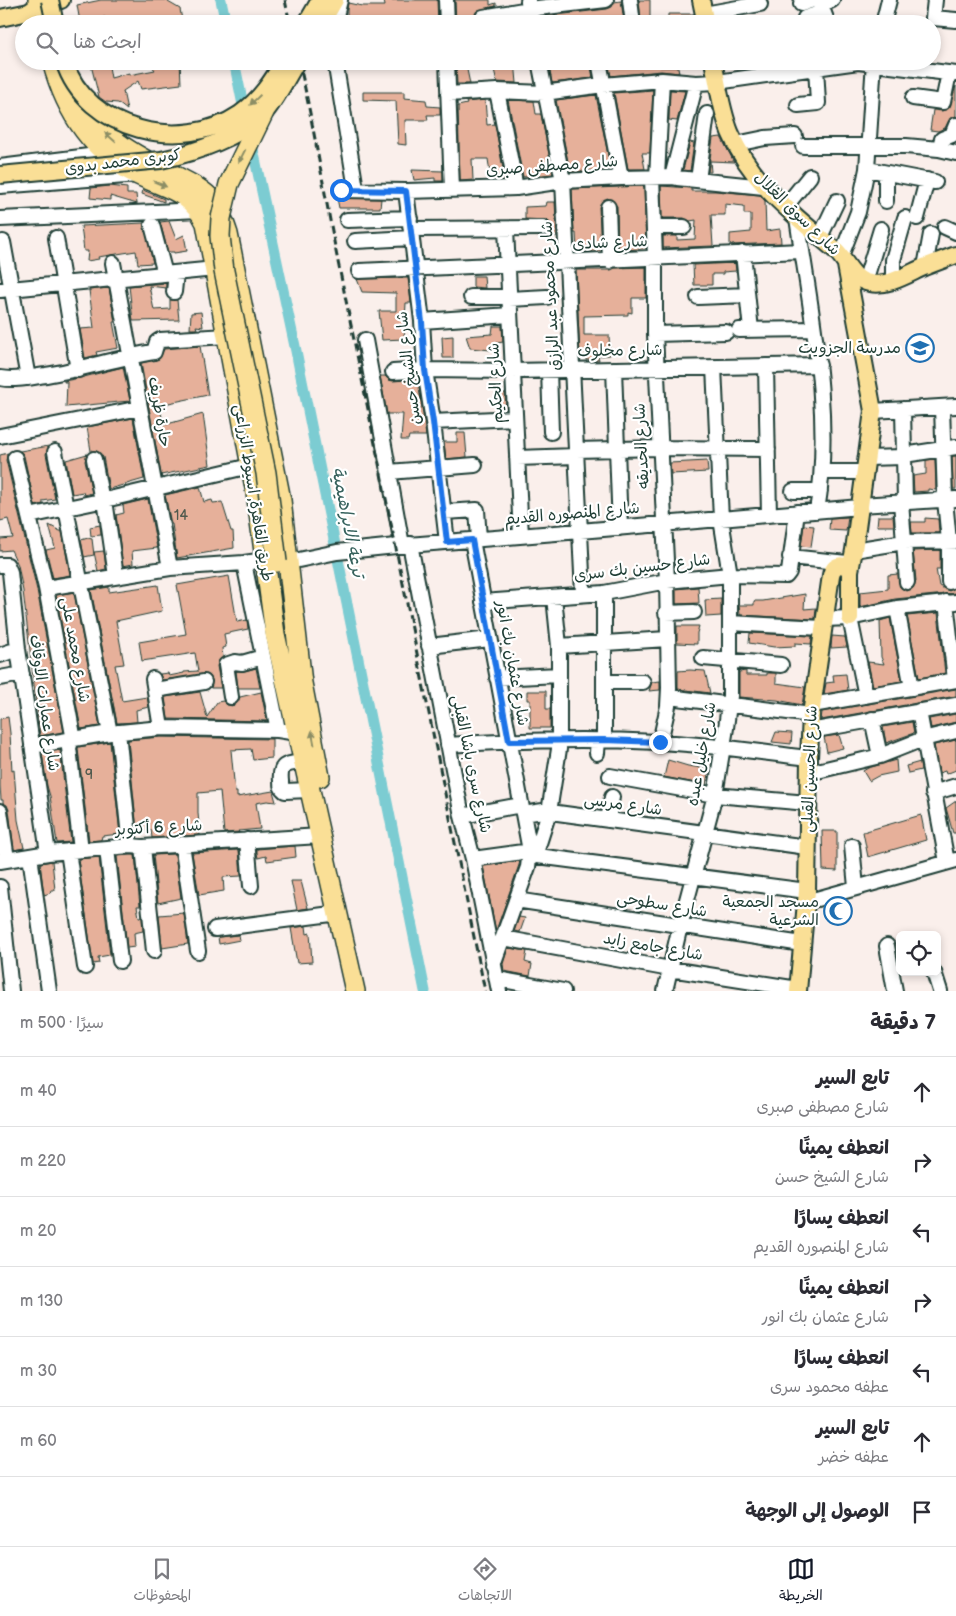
<!DOCTYPE html>
<html lang="ar">
<meta charset="utf-8">
<style>
:root{--surface:#fff;--page:#f7f7f7;--text:#2b2b33;--muted:#7c7c81;--line:#e1e1e2;--accent:#111827}
body{margin:0;font-family:"Balsamiq Sans","Playpen Sans Arabic",sans-serif;background:var(--page);color:var(--text);direction:rtl}
.controls{position:absolute;right:15px;bottom:15px;display:grid;overflow:hidden;border-radius:8px;box-shadow:0 2px 8px #0003}
.controls button{width:45px;height:45px;display:grid;place-items:center;padding:0;border:0;border-bottom:1px solid var(--line);background:var(--surface);color:var(--text);font:25px sans-serif}
.stop{position:absolute;width:15px;height:15px;margin:-11px;border:4px solid #1a73e8;border-radius:50%;background:#fff}
.stop.end{background:#1a73e8;border-color:#fff;box-shadow:0 1px 5px #0008}
.list{margin:0;padding:0;list-style:none}
h2{display:flex;justify-content:space-between;align-items:center;height:65px;margin:0;padding:0 20px;font-size:21px}
h2 small{font-size:16px;font-weight:400;color:var(--muted)}
.list li{display:grid;grid-template-columns:32px 1fr auto;gap:15px;align-items:center;box-sizing:border-box;height:70px;padding:0 20px;border-top:1px solid var(--line)}
.list b{display:block;font-size:19px;white-space:nowrap}
.list p{margin:0;font-size:16px;white-space:nowrap;color:var(--muted)}
.list em{font-size:16px;font-style:normal;color:var(--muted)}
.icon{flex:none;width:28px;height:28px;fill:none;stroke:currentColor;stroke-width:2;stroke-linecap:round;stroke-linejoin:round}
.map{position:relative;flex:none;width:956px;height:991px;overflow:hidden;direction:ltr}
.search{position:absolute;background:var(--surface);box-shadow:0 2px 8px #0003;left:15px;right:15px;top:15px;height:55px;display:flex;align-items:center;gap:12px;box-sizing:border-box;padding:0 18px;border-radius:28px;color:var(--muted);font-size:19px}
.sheet{height:555px;background:var(--surface)}
nav{display:flex;justify-content:space-around;align-items:center;box-sizing:border-box;height:70px;border-top:1px solid var(--line);background:var(--surface);font-size:14px;color:var(--muted)}
nav a{display:grid;justify-items:center;gap:2px}
nav .on{color:var(--accent)}
.map>svg:first-child{display:block}
.lines{fill:none;stroke-linecap:round;stroke-linejoin:round}
.canal{stroke:#7bccd2;stroke-width:11}
.building{fill:#e6b09a;stroke:#1f3d34}
.minor-casing{stroke:#1f3d34;stroke-width:18}
.major-casing{stroke:#1f3d34;stroke-width:20}
.highway-casing{stroke:#1f3d34;stroke-width:22}
.minor{stroke:#fff;stroke-width:14}
.major{stroke:#fadf96;stroke-width:16}
.highway{stroke:#fadf96;stroke-width:19}
.rail{stroke:#1f3d34;stroke-width:3;stroke-dasharray:8 4;stroke-linecap:butt}
.major-bridge-casing{stroke:#1f3d34;stroke-width:20;stroke-linecap:butt}
.highway-bridge-casing{stroke:#1f3d34;stroke-width:22;stroke-linecap:butt}
.major-bridge{stroke:#fadf96;stroke-width:16}
.highway-bridge{stroke:#fadf96;stroke-width:19}
.oneway{fill:#8c8e65}
.route{stroke:#1a73e8;stroke-width:6}
.labels{text-anchor:middle;dominant-baseline:central;stroke-width:4.5;stroke-linejoin:round;paint-order:stroke}
.number-label{font-size:14px;fill:#515a4e}
.street-label{font-size:16px;fill:#1f3d34;stroke:#fff}
.poi-label{font-size:16px;fill:#1f3d34;stroke:#fff;text-anchor:end}
.water-label{font-size:18px;font-style:italic;fill:#36615c;stroke:#fff}
</style>
<div class="map">
<svg width="956" height="991" viewBox="0 0 956 991">
<rect width="100%" height="100%" fill="#faefeb"/>
<filter id="ink" filterUnits="userSpaceOnUse"><feTurbulence type="fractalNoise" baseFrequency=".02" numOctaves="2"/><feDisplacementMap in="SourceGraphic" scale="10" xChannelSelector="R" yChannelSelector="G"/><feConvolveMatrix kernelMatrix="1 2 1 2 8 2 1 2 1" color-interpolation-filters="sRGB"/></filter>
<g filter="url(#ink)">
<g class="lines">
<path class="canal" d="M221,0L226,24
M234,61L245,115
M251,140L296,351L425,991"/>
</g>
<path class="building" d="M101,0H168V2L180,9L182,20L169,18L171,24H106L105,17L80,22L77,5Z
M384,0H437L438,24H347V10L348,3L362,6H385Z
M455,0H490V5L496,3V6L477,11L474,18L478,24H456Z
M639,0H650V20L641,21Z
M621,1L624,21L608,24H541L540,17L607,9L612,7L614,2Z
M668,14H694L696,24H668Z
M90,61H108L111,78L129,73V75L155,70L148,61H180L181,84L141,89L138,81L123,91L127,110L118,103L106,102L99,97Z
M492,61H515L517,83L497,82Z
M548,61H590L593,78L552,83Z
M608,61H660V67H678L679,73L661,71L611,76Z
M456,65H466L470,84H457Z
M956,86V116L950,118L945,128L938,131L930,130L933,110L942,111L949,108Z
M653,90L650,153H642L645,169H628L614,93Z
M670,90L685,91L677,121L669,120Z
M363,92H404V98L426,100L427,106L440,107V115H427L428,120H405L406,145L398,144L396,101L363,100Z
M596,95L611,170L570,172L556,100Z
M485,100L487,125L495,124L505,180H491L488,159H472L473,180L460,181L458,106L467,104L466,102Z
M508,100L534,101L536,114H541L553,174L523,177Z
M721,137L734,162L710,161L711,172H708L713,138Z
M690,142L694,143L690,171L683,170Z
M412,170L443,171V181H435V178L414,180Z
M110,186L127,188V194H136L137,204L110,196V200L90,198L91,188Z
M644,186L646,249L618,250L617,206L612,200L607,198L601,203L599,207L601,251L577,252L576,233H574L572,189Z
M661,186L691,188V191H715L760,195L765,201L766,231L780,229L781,243L730,245V234L751,232V214H744V206L725,204V215H711L713,246L663,248V236H677V240L695,239L696,220L690,221L684,218H662Z
M143,190L164,199V202L142,194Z
M337,198L381,199L380,208H339Z
M547,202H555L557,236L547,237L552,228L551,224L547,220L525,219V207L546,206Z
M169,221L176,239L184,235L187,251L174,253V252H168L160,222Z
M144,223L153,263L138,264L136,251L98,257L99,259L87,261L88,251H84L81,226Z
M735,263L736,271L723,272V274H712V285H694L693,265Z
M646,267V298H632V313L628,312V315L584,316V335H609L610,355L598,356L599,360H586L584,357H580L576,270H611L615,268Z
M473,276H484L485,288L473,287Z
M408,278L411,303H406L404,339L382,340L379,311H396V293L362,292L357,279Z
M166,283V288L149,286L154,310L170,309V300H177L179,320L133,321L129,286Z
M109,288L115,322H113L118,348L96,352L97,355L85,358L80,329L94,328L89,290Z
M201,312L203,327L196,326L197,329H190L191,313Z
M493,326H502L503,342L492,344L491,350L470,348L466,336L492,334Z
M453,336V358H443L442,337Z
M200,346L208,395L159,405L164,425L203,414L210,465L161,475L141,363L159,359L164,349Z
M123,367L130,401L66,407L67,382H64V381L80,378Z
M380,376H385L389,380L393,381L418,379L426,436H409L408,440H401L403,414H387Z
M497,390L505,393L506,408H498Z
M133,418L144,479L109,489L103,457L97,451H91L87,427Z
M457,433H465L467,457L446,459L444,442H457Z
M49,446L46,454L55,499L43,501V504L35,506L24,456L20,451Z
M8,453L6,460L37,590L64,732L40,736L23,591L18,565L11,550L0,551V539L13,538L8,519L0,521V455Z
M87,454L85,461L92,493L84,495L83,492L72,494L66,460Z
M952,456H956V489H953Z
M935,459L936,490L928,489V491L914,492L913,476L926,474V460Z
M707,461L708,472L671,474L670,463Z
M200,487L204,502L212,500L213,503L222,502L231,531H233L234,548L177,558L172,524H171L165,495Z
M148,499L157,548L132,551L133,564L123,566L116,515L124,513L123,505Z
M878,516H893L894,526H877Z
M848,517L846,531L829,530L830,518Z
M925,518L938,519L939,533H912L911,522H925Z
M49,525L60,531H62L70,575L53,578L46,550L55,548Z
M100,525L101,535L91,536L90,527Z
M804,525L814,526L811,547L801,546Z
M88,538L92,539L94,555L84,557L81,540Z
M940,550V569H936L939,586L949,591L956,587V593L895,599L860,607V592L888,589V575L898,574L900,587L907,591L912,589L916,581L913,551Z
M104,551L106,569L98,571L94,552Z
M229,576L237,622L247,620L248,629L224,634L226,647L222,648L223,657L220,659L217,666L221,688H211L212,680L210,676L207,674L162,680L160,674L168,673L169,676L184,673V672L198,671L195,653L142,661L139,642L186,634L177,585Z
M158,585L162,611L116,621L124,664L115,665L122,701L147,697L149,707L136,710L137,722L117,723L91,590L109,587V592Z
M698,587L699,603L676,604V589Z
M74,592L100,726L81,729L56,595Z
M805,594L804,609L816,608L815,619L740,615L739,605H754V601H763Z
M721,599V616L706,617L705,600Z
M938,613L945,673L919,678L907,616Z
M890,618L902,681L873,686L868,662L884,664L881,657L880,621Z
M677,626H699L697,633V644L677,643Z
M750,633L812,636L811,644L795,643V646L774,647L749,643Z
M832,636L845,637L847,647L831,648Z
M256,668L260,688H238L236,671H244Z
M690,670L705,671L710,693L678,689V671Z
M746,671V675H767V673H776V683L805,687L802,705L777,700L739,697V672Z
M846,674L848,690L824,694L826,683L834,682L833,675Z
M660,681V690L649,691L652,682Z
M956,689V696L821,720L822,712Z
M527,691H546V709H550V728H530V700H527Z
M200,692L207,717L217,702L223,701L227,705L233,706L237,703L240,697L261,692L267,721L168,719L165,697Z
M956,714V722L931,728L929,719Z
M8,717L10,733L12,771L14,770L18,820L24,848L14,850L9,810L7,805L3,803V800H1L0,786V719Z
M912,722L914,733L886,743L883,727Z
M776,732L792,733L791,744L772,742Z
M839,735L843,748L827,752L824,737Z
M161,737L272,739V758L253,760L251,749L231,750L235,792H237V797L273,791L276,802L267,801L256,803L260,829L238,831L239,832L224,833L220,791L198,793V813L200,835L152,838L151,830L137,831L128,740Z
M956,740V770L946,774L945,771L939,773L934,745Z
M110,742L120,834L102,836L101,840L89,841L78,749V747Z
M60,750L71,842L57,843L50,796L47,786L42,753Z
M668,760L688,766L709,769L706,785L664,777Z
M896,760L897,772L878,776L869,781L863,771L868,768Z
M920,762L921,770L908,773L906,766Z
M956,801V833H953L946,808Z
M921,815L926,840L868,857L863,832Z
M822,831H837V871L823,870Z
M295,846L296,857L267,861L266,856L258,858L257,853V849Z
M239,850L241,876L223,877L224,891L199,895L192,853Z
M175,854L181,898L158,903L153,855Z
M130,855H135L140,906H137L139,917H142L143,931L134,933L135,947L127,948L117,856Z
M99,857L110,955L98,957L99,963L93,964L78,859Z
M52,861L55,890H51L50,893L44,895L40,863Z
M520,861L519,865L496,931L483,866Z
M291,881H301L308,908L297,910Z
M184,913L188,944L162,948L159,915Z
M519,917L525,918L520,932L514,931Z
M306,926L307,934L310,933L312,962L297,963L291,928Z
M239,935L240,940L219,944L218,937Z
M508,948L527,951L525,962L532,964L530,976L504,971L503,964Z"/>
<g class="lines">
<defs>
<path id="minor" d="M446,0L447,24
M630,0L633,24
M819,0L828,24
M935,0L933,18L956,20
M528,1L532,24
M801,4L813,0
M821,5L832,0
M704,14L760,4
M483,17L529,9L606,0
M805,18L823,12
M334,24L340,0
M883,24L889,0
M335,61L356,189
M447,61L452,189
M539,61L563,181L583,594
M599,61L621,178
M497,91L516,188
M448,94L497,91L544,93L603,85L662,80L696,83L717,82L858,62L956,74
M913,98L943,102L949,73
M798,105L818,103L816,67
M736,144L765,138L795,136
M803,146H906L939,149L956,153
M939,149L942,139L952,135L956,125
M0,167L105,154
M867,169L935,182
M652,177L655,258V334L667,581L669,688L668,706L660,742
M657,177L662,80
M672,177L696,83
M698,180L707,114
M0,186L138,175
M341,190L406,191L516,188L563,181L621,178L672,177L677,178L764,187
M406,191L422,321L425,370L433,422L447,542
M886,201V173
M608,207L610,261
M785,207L810,176
M797,218C811,313 833,415 817,511
M917,218L927,180
M0,219L200,210
M347,220L410,218
M152,225L165,274
M654,227H684
M945,227L956,232
M411,229L543,228
M506,229L521,536
M820,237L837,201
M56,238L78,370
M355,241L412,238
M3,242L28,378
M743,253L751,330
M841,256L858,212L867,169L874,61
M113,263L170,568
M925,267L931,234
M359,271L801,251
M893,280V260L905,218
M865,282L881,229
M0,290L215,269
M174,292L176,273
M471,297H509
M698,297L747,295
M509,299L547,297
M422,321L510,315
M739,330L813,329
M655,334L726,332
M365,340L402,545
M766,366L769,515
M614,369L620,528
M549,370L551,432
M393,372L425,370L513,371L819,365
M0,378C16,381 31,377 46,375C83,369 117,358 154,352L157,342L160,340L227,336
M942,407L945,500L949,541V582
M903,409L905,502
M873,411L956,406
M433,422L515,418
M0,436L140,408
M576,450L660,448L768,449
M55,452L110,733
M904,455L956,447
M15,458L46,588L73,735L69,748L81,850
M517,458L576,456
M866,458L904,457
M94,459L102,501
M389,472L475,465
M822,472H864
M793,491H820
M105,500L116,576
M901,502L907,582
M860,505L956,499
M444,512L477,510L479,539
M29,516L105,500L250,466
M472,540L530,851L528,867L493,965
M410,544L462,816L473,859L499,991
M854,550L904,542L956,541
M790,557L847,563
M289,562L337,552L396,546L580,531L860,507
M244,563L278,730
M0,565H7L10,572L18,649L48,853
M46,588L170,568L244,563L265,560
M483,602L604,593L667,581L730,575L786,576L789,572L797,512
M946,602L955,680
M897,608L912,688
M666,613L694,612
M850,618L866,696
M824,619L850,618L897,608L956,602
M730,623L822,628
M429,646L490,639
M559,646L667,639
M0,655L18,649
M703,658L781,665
M0,678L22,674
M497,678L559,675
M153,679L161,728
M604,682H643
M155,690L204,682
M231,697L226,665L235,662L242,663L263,657
M669,697L811,715
M812,705L956,680
M919,711L947,862
M872,719L880,756
M810,731L956,705
M118,732L130,846
M604,740V593
M448,745C518,740 588,738 657,742C708,744 758,752 809,758
M32,746L110,733L161,728L278,730L297,733
M597,753L598,740
M304,762C289,764 279,762 281,781C281,786 281,788 285,791L310,790
M809,773L880,756L923,739L956,731
M610,776L715,795L808,803
M933,793L956,786
M0,811L7,859
M523,814L543,811L807,847
M462,816L521,805
M608,820L612,797
M247,840L251,886
M182,844L198,951
M852,846L856,887
M143,847L154,951
M107,849L120,961
M68,851L85,967
M530,855L807,891
M30,856L49,991
M535,856L549,812L559,749V646L554,597
M473,859L530,851
M0,861L48,853L130,846L143,847L320,836
M0,887L11,991
M516,900L802,944
M806,902L956,860
M215,929L339,913
M503,938L670,969L798,989
M887,946L895,991
M934,972L940,991
M497,979L563,991
M665,991L680,926L715,795L726,728L730,696V575L721,519L714,367"/>
<path id="major" d="M701,0L706,24
M0,18L29,12L39,5L61,0
M306,24L320,0
M321,24L335,0
M713,61C718,85 721,109 730,132C751,183 794,215 835,250C847,261 852,280 870,283C888,287 908,274 924,267C934,263 945,259 956,255
M846,265L873,411L854,550L850,571
M798,991L807,891L809,758L811,715L831,575C833,564 844,562 850,571V618"/>
<path id="highway" d="M38,0L43,24
M52,61C65,110 91,151 136,174C166,189 190,190 206,223L257,499L275,634L355,991
M79,92C96,137 134,154 174,175C187,182 202,188 212,200C220,210 224,222 228,234L281,500L302,683L320,777"/>
</defs>
<use href="#minor" class="minor-casing"/>
<use href="#major" class="major-casing"/>
<use href="#highway" class="highway-casing"/>
<use href="#minor" class="minor"/>
<use href="#major" class="major"/>
<use href="#highway" class="highway"/>
<path class="rail" d="M285,0L290,24
M299,61C316,136 327,211 343,286C391,521 437,756 485,991"/>
<defs>
<path id="major-bridge" d="M50,0L55,24
M64,61C86,132 183,153 240,114C260,100 272,81 284,61
M0,175L161,160C194,153 242,137 266,111C278,96 287,78 297,61"/>
<path id="highway-bridge" d="M264,112L229,184L221,218L220,236L224,271L266,473L277,562"/>
</defs>
<use href="#major-bridge" class="major-bridge-casing"/>
<use href="#highway-bridge" class="highway-bridge-casing"/>
<use href="#major-bridge" class="major-bridge"/>
<use href="#highway-bridge" class="highway-bridge"/>
</g>
<defs><path id="oneway-solid" d="M-6-.8H1V-3.2L6.5 0L1 3.2V.8H-6Z" transform="scale(1.25)"/></defs>
<g class="oneway">
<use href="#oneway-solid" transform="translate(255 100) rotate(136)"/>
<use href="#oneway-solid" transform="translate(110 137) rotate(-138)"/>
<use href="#oneway-solid" transform="translate(242 156) rotate(117)"/>
<use href="#oneway-solid" transform="translate(160 184) rotate(23)"/>
<use href="#oneway-solid" transform="translate(313 738) rotate(-101)"/>
</g>
</g>
<g class="lines" filter="url(#ink)">
<path class="route" d="M341,190L406,191L422,322L425,370L433,422L447,542L472,540L509,741L604,740L660,742"/>
</g>
<defs>
<symbol id="school-ring" viewBox="-11 -11 22 22"><circle r="9.5" fill="#fff" stroke="#1f6fb2" stroke-width="1.5"/><path d="M0-5L7-2L0 1L-7-2ZM-4 1L0 2.5L4 1V4Q0 6-4 4Z" fill="#1f6fb2"/></symbol>
<symbol id="mosque-ring" viewBox="-11 -11 22 22"><circle r="9.5" fill="#fff" stroke="#1f6fb2" stroke-width="1.5"/><path d="M3.5-4.9A6 6 0 1 0 3.5 4.9A5 5 0 1 1 3.5-4.9Z" fill="#1f6fb2"/></symbol>
</defs>
<g fill-rule="evenodd">
<use href="#school-ring" x="904" y="332" width="32" height="32"/>
<use href="#mosque-ring" x="822" y="895" width="32" height="32"/>
</g>
<g class="labels">
<g class="number-label">
<text x="181" y="515">14</text>
<text x="89" y="774">9</text>
</g>
<g class="street-label">
<text transform="translate(123 162) rotate(-7)">كوبرى محمد بدوى</text>
<text transform="translate(552 166) rotate(-4)">شارع مصطفى صبرى</text>
<text transform="translate(797 214) rotate(44)">شارع سوق الغلال</text>
<text transform="translate(610 243) rotate(-2)">شارع شادى</text>
<text transform="translate(551 296) rotate(-93)">شارع محمود عبد الرازق</text>
<text transform="translate(620 351) rotate(-1)">شارع مخلوف</text>
<text transform="translate(409 368) rotate(-97)">شارع الشيخ حسن</text>
<text transform="translate(496 383) rotate(-93)">شارع الحكيم</text>
<text transform="translate(159 412) rotate(80)">حارة ظريف</text>
<text transform="translate(642 446) rotate(-93)">شارع الحديقه</text>
<text transform="translate(253 493) rotate(81)">طريق القاهرة, اسيوط الزراعى</text>
<text transform="translate(572 514) rotate(-5)">شارع المنصوره القديم</text>
<text transform="translate(642 568) rotate(-7)">شارع حسين بك سرى</text>
<text transform="translate(75 650) rotate(80)">شارع محمد على</text>
<text transform="translate(512 663) rotate(80)">شارع عثمان بك انور</text>
<text transform="translate(44 703) rotate(82)">شارع عمارات الاوقاف</text>
<text transform="translate(702 754) rotate(-80)">شارع خليل عبده</text>
<text transform="translate(471 764) rotate(78)">شارع سرى باشا القبلى</text>
<text transform="translate(810 769) rotate(-88)">شارع الحسين القبلى</text>
<text transform="translate(623 805) rotate(8)">شارع مرسى</text>
<text transform="translate(159 828) rotate(-3)">شارع 6 أكتوبر</text>
<text transform="translate(662 905) rotate(9)">شارع سطوحى</text>
<text transform="translate(653 947) rotate(10)">شارع جامع زايد</text>
</g>
<g class="poi-label">
<text x="901" y="348">مدرسة الجزويت</text>
<text x="819" y="902">مسجد الجمعية<tspan x="819" dy="18">الشرعية</tspan></text>
</g>
<g class="water-label">
<text transform="translate(348 522) rotate(79)">ترعة الابراهيمية</text>
</g>
</g>
</svg>
<div class="controls">
<button><svg class="icon" aria-label="locate" viewBox="0 0 24 24"><circle cx="12" cy="12" r="6"/><path d="M12 2v4M12 18v4M2 12h4M18 12h4"/></svg></button>
</div>
<div class="stop" style="left:341px;top:190px"></div>
<div class="stop end" style="left:660px;top:742px"></div>
<div class="search"><svg class="icon" aria-label="search" viewBox="0 0 24 24"><circle cx="10" cy="10" r="6"/><path d="M15 15l6 6"/></svg>ابحث هنا</div>
</div>
<section class="sheet">
<h2>7 دقيقة<small>سيرًا · 500 m</small></h2>
<ul class="list">
<li><svg class="icon" aria-label="ahead" viewBox="0 0 24 24"><path d="M12 20V5M6 11l6-6 6 6"/></svg><div><b>تابع السير</b><p>شارع مصطفى صبرى</p></div><em>40 m</em></li>
<li><svg class="icon" aria-label="right" viewBox="0 0 24 24"><path d="M7 20v-9h11M14 6l5 5-5 5"/></svg><div><b>انعطف يمينًا</b><p>شارع الشيخ حسن</p></div><em>220 m</em></li>
<li><svg class="icon" aria-label="left" viewBox="0 0 24 24"><path d="M17 20v-9H6M10 6l-5 5 5 5"/></svg><div><b>انعطف يسارًا</b><p>شارع المنصوره القديم</p></div><em>20 m</em></li>
<li><svg class="icon" aria-label="right" viewBox="0 0 24 24"><path d="M7 20v-9h11M14 6l5 5-5 5"/></svg><div><b>انعطف يمينًا</b><p>شارع عثمان بك انور</p></div><em>130 m</em></li>
<li><svg class="icon" aria-label="left" viewBox="0 0 24 24"><path d="M17 20v-9H6M10 6l-5 5 5 5"/></svg><div><b>انعطف يسارًا</b><p>عطفه محمود سرى</p></div><em>30 m</em></li>
<li><svg class="icon" aria-label="ahead" viewBox="0 0 24 24"><path d="M12 20V5M6 11l6-6 6 6"/></svg><div><b>تابع السير</b><p>عطفه خضر</p></div><em>60 m</em></li>
<li><svg class="icon" aria-label="arrive" viewBox="0 0 24 24"><path d="M6 21V4h12l-3 4 3 4H6"/></svg><div><b>الوصول إلى الوجهة</b></div></li>
</ul>
</section>
<nav>
<a class="on"><svg class="icon" aria-label="map" viewBox="0 0 24 24"><path d="M3 6l6-2 6 2 6-2v14l-6 2-6-2-6 2zM9 4v14M15 6v14"/></svg>الخريطة</a>
<a><svg class="icon" aria-label="directions" viewBox="0 0 24 24"><path d="M12 3l9 9-9 9-9-9zM9 14v-3h6M13 9l2 2-2 2"/></svg>الاتجاهات</a>
<a><svg class="icon" aria-label="saved" viewBox="0 0 24 24"><path d="M7 4h10v16l-5-4-5 4z"/></svg>المحفوظات</a>
</nav>
